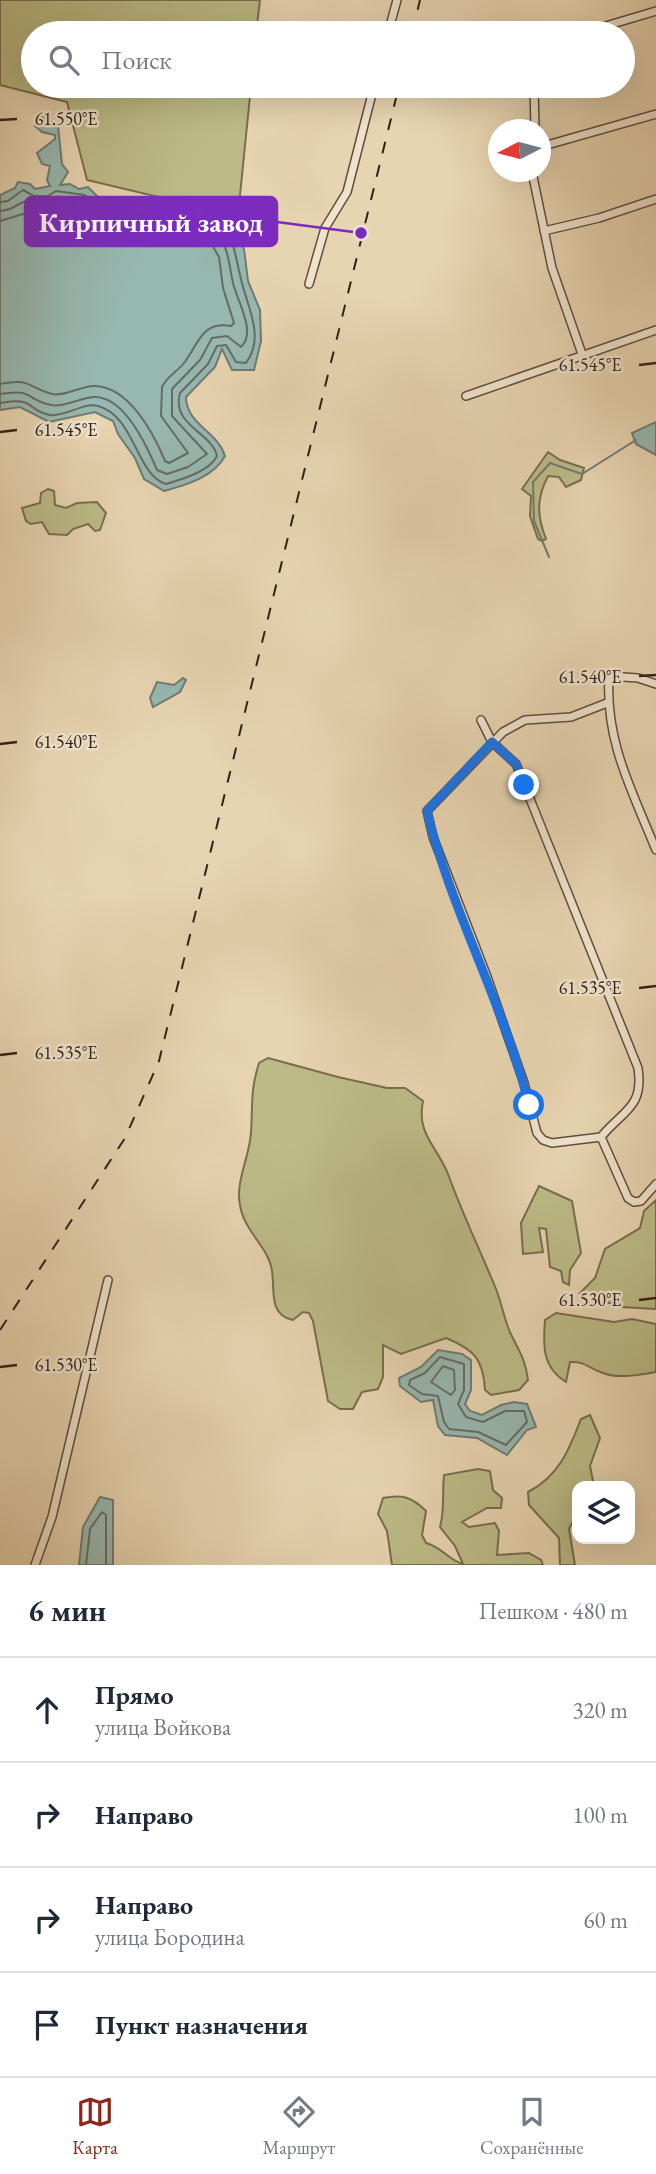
<!DOCTYPE html>
<html lang="ru">
<meta charset="utf-8">
<style>
:root{--surface:#fff;--page:#f6f6f7;--text:#1f2937;--muted:#747a83;--line:#e0e1e3;--accent:#8f2418}
body{margin:0;font-family:"EB Garamond",serif;background:var(--page);color:var(--text)}
.controls{position:absolute;right:21px;bottom:21px;display:grid;overflow:hidden;border-radius:14px;box-shadow:0 7px 28px #0002}
.controls button{width:63px;height:63px;display:grid;place-items:center;padding:0;border:0;border-bottom:2px solid var(--line);background:var(--surface);color:var(--text);font:35px sans-serif}
.compass{position:absolute;left:488px;top:119px;width:63px;height:63px;border-radius:50%;background:var(--surface);box-shadow:0 7px 28px #0002;rotate:264deg}
.stop{position:absolute;width:21px;height:21px;margin:-16px;border:5px solid #1a73e8;border-radius:50%;background:#fff}
.stop.end{background:#1a73e8;border-color:#fff;box-shadow:0 2px 7px #0008}
.list{margin:0;padding:0;list-style:none}
h2{display:flex;justify-content:space-between;align-items:center;height:91px;margin:0;padding:0 28px;font-size:30px}
h2 small{font-size:23px;font-weight:400;color:var(--muted)}
.list li{display:grid;grid-template-columns:46px 1fr auto;gap:21px;align-items:center;box-sizing:border-box;height:105px;padding:0 28px;border-top:2px solid var(--line)}
.list b{display:block;font-size:26px;white-space:nowrap}
.list p{margin:0;font-size:23px;white-space:nowrap;color:var(--muted)}
.list em{font-size:23px;font-style:normal;color:var(--muted)}
.icon{flex:none;width:38px;height:38px;fill:none;stroke:currentColor;stroke-width:2;stroke-linecap:round;stroke-linejoin:round}
.map{position:relative;flex:none;width:656px;height:1565px;overflow:hidden}
.search{position:absolute;background:var(--surface);box-shadow:0 7px 28px #0002;left:21px;right:21px;top:21px;height:77px;display:flex;align-items:center;gap:18px;box-sizing:border-box;padding:0 24px;border-radius:38px;color:var(--muted);font-size:26px}
.sheet{height:511px;background:var(--surface)}
nav{display:flex;justify-content:space-around;align-items:center;box-sizing:border-box;height:98px;border-top:2px solid var(--line);background:var(--surface);font-size:19px;color:var(--muted)}
nav a{display:grid;justify-items:center;gap:4px}
nav .on{color:var(--accent)}
.map>svg:first-child{display:block}
.green{fill:#bcbb87;stroke:#786e50;stroke-width:2}
.water{fill:#97b8b0;stroke:#6f7b74;stroke-width:2}
.lines{fill:none;stroke-linecap:round;stroke-linejoin:round}
.shore{stroke:#656c65;stroke-width:2}
.stream{stroke:#6f7b74;stroke-width:2}
.minor-casing{stroke:#604d40;stroke-width:10}
.minor{stroke:#efe3cc;stroke-width:7}
.rail{stroke:#33201a;stroke-width:2;stroke-dasharray:12 12;stroke-linecap:butt}
.route{stroke:#1a73e8;stroke-width:9}
.ticks{fill:none;stroke:#33201a;stroke-width:2.5}
.ticks-label{font-size:18px;text-anchor:middle;fill:#33201a;stroke:#efe3cc;stroke-width:5;stroke-linejoin:round;paint-order:stroke}
.leader{fill:none;stroke:#7b2cbf;stroke-width:2.5}
.callout-dot{fill:#7b2cbf;stroke:#efe3cc;stroke-width:2.5}
.callout{fill:#7b2cbf;stroke:#7b2cbf;stroke-width:2.5}
.callout-label{font-size:28px;text-anchor:middle;font-weight:bold;fill:#fff}
</style>
<div class="map">
<svg width="656" height="1565" viewBox="0 0 656 1565">
<rect width="100%" height="100%" fill="#e7d4b0"/>
<filter id="stains"><feTurbulence type="fractalNoise" baseFrequency=".00286" numOctaves="4"/><feColorMatrix values="0 0 0 0 .2 0 0 0 0 .09 0 0 0 0 .02 0 0 0 .5 -.17"/></filter>
<radialGradient id="worn" r=".72"><stop offset=".6" stop-color="#630" stop-opacity="0"/><stop offset="1" stop-color="#630" stop-opacity=".3"/></radialGradient>
<path class="green" d="M0,0H260L256,33H33V86H251L239,205L167,199L87,180L67,102L0,85Z
M548,452L560,460L584,468L581,480L566,487L559,477L548,476C536,499 537,516 546,539L542,541L538,539L530,516L531,496L522,489Z
M48,489L54,491L55,505L66,508L77,503L97,502L106,513L100,530L95,531L88,524L73,529L67,535L49,534L42,522L31,524L26,521L22,508L40,503L41,493Z
M268,1058L338,1077L387,1088H405L423,1101C416,1134 437,1146 448,1174C462,1213 480,1250 496,1289C501,1302 504,1317 509,1330C518,1350 525,1357 528,1380L519,1390L491,1395L485,1390C483,1359 475,1350 446,1338L401,1354L383,1345V1377L378,1389L362,1392L353,1409H340L328,1401L313,1321L309,1313L303,1312L293,1320C268,1315 275,1289 272,1271C269,1247 244,1232 240,1205C235,1182 250,1156 251,1132C253,1103 250,1092 259,1063Z
M539,1186L572,1201L581,1253L570,1270L569,1285L563,1282L561,1271L550,1267L546,1229L539,1228L543,1252L523,1254L521,1223Z
M656,1200V1309L621,1307L580,1293L595,1278L605,1249L640,1228L644,1211Z
M556,1313L614,1322L632,1319L656,1324V1372C640,1375 618,1379 603,1373C590,1369 585,1361 570,1362L566,1382C542,1367 543,1346 545,1320Z
M590,1415L600,1438L590,1466L594,1486H577V1514L569,1529L575,1565H560L559,1538L529,1505L528,1492C559,1476 569,1450 581,1419Z
M478,1469L490,1471L493,1490L502,1498L501,1508H487L462,1522L469,1527L495,1523L499,1531L497,1555L529,1553L541,1560L543,1565H392L387,1531L378,1514L383,1498C402,1494 412,1497 426,1511L422,1535L426,1543C442,1547 448,1560 463,1564L455,1546L440,1527C445,1509 442,1493 444,1475Z"/>
<path class="water" d="M41,116L58,126L62,164L68,172L60,185L70,184L79,189L88,187L105,204L115,209L140,200L201,218L228,217L244,249L248,281L260,310L261,341L254,370H232L222,349L215,367L186,397C186,424 218,432 225,456C214,477 186,485 164,491L144,479L135,458L118,434L113,421L95,412L49,422L20,407L0,410V195L15,188L18,182L30,184L35,189L50,186L47,180L50,166L42,164L37,153L55,139V135L42,132L35,126Z
M656,422V455L636,444L632,433Z
M183,678L186,680L180,692L153,707L150,698L157,682L174,685Z
M438,1350L462,1354L471,1360V1390L465,1404L470,1411L482,1415L501,1405L514,1402L527,1404L536,1427L527,1430L507,1455L477,1438L445,1435L438,1426L433,1400L421,1402L400,1386L399,1378L421,1367Z
M100,1497L113,1500V1565H79L83,1527Z"/>
<g class="lines">
<path class="shore" d="M0,202L8,201L23,190L34,196H48L56,191L85,195L100,210L114,215L141,208L200,225H224C236,245 236,262 242,283C248,308 265,338 246,363L236,362L226,345L217,346L208,364L180,393C171,426 212,432 217,456C209,472 182,479 166,484C136,475 135,416 98,406C83,402 66,417 50,415C27,411 35,396 0,403
M0,211L10,209L23,202L35,205L65,201L83,205L96,218L111,224L142,217L198,233L219,235C229,251 229,265 233,283C237,301 257,332 241,347L227,336L212,338L200,360L172,389V416L207,454L188,467L167,474L157,470C147,446 124,395 93,397C80,398 63,408 51,405C26,400 33,388 0,394
M0,221L23,214L47,215L62,212L79,216L91,226L109,234L142,228L212,245L219,257L223,288L234,323L231,326C201,321 199,344 184,363C177,372 167,376 162,387L161,416L188,453L169,463L165,461C154,434 129,386 94,386C81,386 64,397 52,394C26,387 32,378 0,384
M440,1357L464,1364V1390L458,1404L466,1417L483,1422L505,1411H524L527,1422L506,1445L478,1432L449,1429L444,1422L438,1396L422,1394L409,1385L410,1380L425,1373Z
M443,1366L454,1370L455,1390L451,1395L431,1382Z
M86,1565L90,1529L102,1512L106,1515V1565"/>
<path class="stream" d="M549,557L534,521L533,482L550,463L582,474L636,440"/>
<defs>
<path id="minor" d="M388,33L397,0
M582,33L656,11
M534,86L535,130
M540,147L656,114
M532,172L552,268L582,354
M544,231L599,218L656,199
M309,284L325,228L347,192L374,86
M466,396L656,330
M656,684L638,678L609,676C605,742 632,790 656,850
M607,703L571,717L525,720L503,732L427,811L433,837L486,974L524,1083L537,1133L543,1140L552,1143L601,1137L628,1198L634,1202L641,1201L656,1184
M481,720L492,742L516,764L638,1068C644,1108 623,1110 601,1137
M35,1565L52,1517L108,1280"/>
</defs>
<use href="#minor" class="minor-casing"/>
<use href="#minor" class="minor"/>
<path class="rail" d="M412,33L420,0
M0,1330L125,1138L159,1061L399,86"/>
</g>
<g class="lines">
<path class="route" d="M524,785L516,764L492,742L427,811C451,911 504,1004 529,1105"/>
</g>
<path class="ticks" d="M0,120L17,119M639,365L656,363M0,432L17,430M639,676L656,675M0,744L17,742M639,988L656,986M0,1055L17,1053M639,1300L656,1298M0,1367L17,1365"/>
<g class="ticks-label">
<text x="66" y="125">61.550°E</text>
<text x="590" y="371">61.545°E</text>
<text x="66" y="436">61.545°E</text>
<text x="590" y="683">61.540°E</text>
<text x="66" y="748">61.540°E</text>
<text x="590" y="994">61.535°E</text>
<text x="66" y="1059">61.535°E</text>
<text x="590" y="1306">61.530°E</text>
<text x="66" y="1371">61.530°E</text>
</g>
<path class="leader" d="M361 233L277 222"/>
<circle class="callout-dot" cx="361" cy="233" r="7"/>
<rect class="callout" x="25" y="197" width="252" height="49" rx="7"/>
<g class="callout-label">
<text x="151" y="232">Кирпичный завод</text>
</g>
<rect width="100%" height="100%" filter="url(#stains)"/>
<rect width="100%" height="100%" fill="url(#worn)"/>
</svg>
<div class="controls">
<button><svg class="icon" aria-label="layers" viewBox="0 0 24 24"><path d="M12 4l9 5-9 5-9-5zM3 14l9 5 9-5"/></svg></button>
</div>
<svg class="compass" viewBox="-18 -18 36 36"><path d="M0-13l5 13h-10z" fill="#e53935"/><path d="M0 13l5-13h-10z" fill="#747a83"/></svg>
<div class="stop" style="left:529px;top:1105px"></div>
<div class="stop end" style="left:524px;top:785px"></div>
<div class="search"><svg class="icon" aria-label="search" viewBox="0 0 24 24"><circle cx="10" cy="10" r="6"/><path d="M15 15l6 6"/></svg>Поиск</div>
</div>
<section class="sheet">
<h2>6 мин<small>Пешком · 480 m</small></h2>
<ul class="list">
<li><svg class="icon" aria-label="ahead" viewBox="0 0 24 24"><path d="M12 20V5M6 11l6-6 6 6"/></svg><div><b>Прямо</b><p>улица Войкова</p></div><em>320 m</em></li>
<li><svg class="icon" aria-label="right" viewBox="0 0 24 24"><path d="M7 20v-9h11M14 6l5 5-5 5"/></svg><div><b>Направо</b></div><em>100 m</em></li>
<li><svg class="icon" aria-label="right" viewBox="0 0 24 24"><path d="M7 20v-9h11M14 6l5 5-5 5"/></svg><div><b>Направо</b><p>улица Бородина</p></div><em>60 m</em></li>
<li><svg class="icon" aria-label="arrive" viewBox="0 0 24 24"><path d="M6 21V4h12l-3 4 3 4H6"/></svg><div><b>Пункт назначения</b></div></li>
</ul>
</section>
<nav>
<a class="on"><svg class="icon" aria-label="map" viewBox="0 0 24 24"><path d="M3 6l6-2 6 2 6-2v14l-6 2-6-2-6 2zM9 4v14M15 6v14"/></svg>Карта</a>
<a><svg class="icon" aria-label="directions" viewBox="0 0 24 24"><path d="M12 3l9 9-9 9-9-9zM9 14v-3h6M13 9l2 2-2 2"/></svg>Маршрут</a>
<a><svg class="icon" aria-label="saved" viewBox="0 0 24 24"><path d="M7 4h10v16l-5-4-5 4z"/></svg>Сохранённые</a>
</nav>
